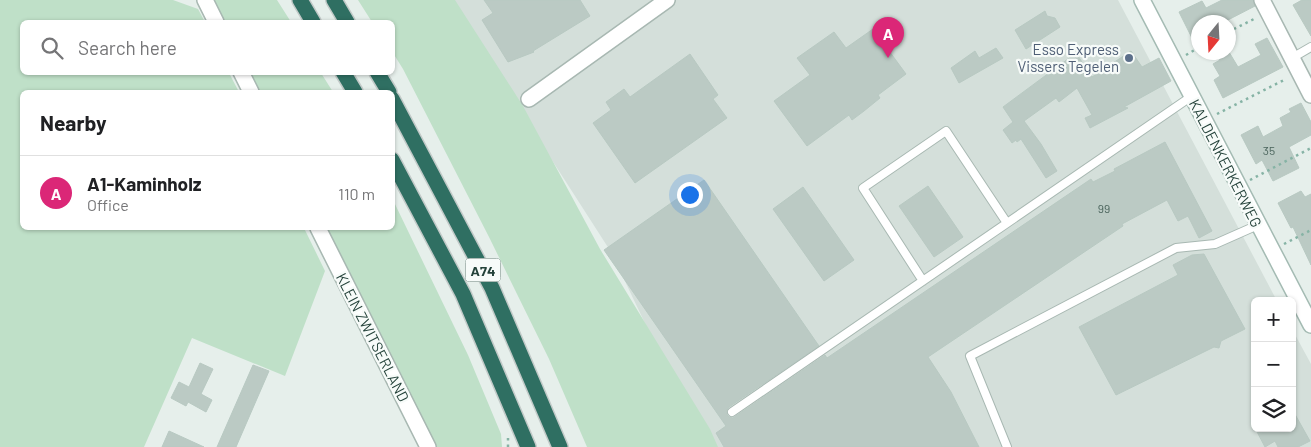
<!DOCTYPE html>
<meta charset="utf-8">
<style>
:root{--surface:#fff;--page:#f6f6f6;--text:#202124;--muted:#757577;--line:#e0e0e0;--accent:#db2777}
body{margin:0;font-family:Barlow,sans-serif;background:var(--page);color:var(--text)}
.controls{position:absolute;right:15px;bottom:15px;display:grid;overflow:hidden;border-radius:8px;box-shadow:0 1px 4px #0004}
.controls button{width:45px;height:45px;display:grid;place-items:center;padding:0;border:0;border-bottom:1px solid var(--line);background:var(--surface);color:var(--text);font:25px sans-serif}
.compass{position:absolute;left:1191px;top:15px;width:45px;height:45px;border-radius:50%;background:var(--surface);box-shadow:0 1px 4px #0004;rotate:198deg}
.you{position:absolute;left:689px;top:194px;width:18px;height:18px;margin:-12px;border:4px solid #fff;border-radius:50%;background:#1a73e8;box-shadow:0 0 0 8px #1a73e833}
.badge{display:grid;place-items:center;width:32px;height:32px;border-radius:50%;background:var(--accent);color:#fff;font-size:16px;font-weight:700}
.pin{position:absolute;translate:-50% -41px;filter:drop-shadow(0 1px 2px #0008)}
.pin::after{content:'';position:absolute;top:26px;width:18px;height:15px;background:inherit;clip-path:polygon(0 0,100% 0,50% 100%)}
.list{margin:0;padding:0;list-style:none}
h2{display:flex;justify-content:space-between;align-items:center;height:65px;margin:0;padding:0 20px;font-size:21px}
h2 small{font-size:16px;font-weight:400;color:var(--muted)}
.list li{display:grid;grid-template-columns:32px 1fr auto;gap:15px;align-items:center;box-sizing:border-box;height:75px;padding:0 20px;border-top:1px solid var(--line)}
.list b{display:block;font-size:19px;white-space:nowrap}
.list p{margin:0;font-size:16px;white-space:nowrap;color:var(--muted)}
.list em{font-size:16px;font-style:normal;color:var(--muted)}
.icon{flex:none;width:28px;height:28px;fill:none;stroke:currentColor;stroke-width:2;stroke-linecap:round;stroke-linejoin:round}
.map{position:relative;flex:none;width:1311px;height:447px;overflow:hidden}
.search{position:absolute;background:var(--surface);box-shadow:0 1px 4px #0004;left:20px;top:20px;width:375px;height:55px;display:flex;align-items:center;gap:12px;box-sizing:border-box;padding:0 18px;border-radius:8px;color:var(--muted);font-size:19px}
.panel{position:absolute;background:var(--surface);box-shadow:0 1px 4px #0004;left:20px;top:90px;width:375px;height:140px;border-radius:8px}
.map>svg:first-child{display:block}
.built{fill:#d4dfda}
.green{fill:#bfe0c8}
.building{fill:#bbcac4;stroke:#b8c9c2}
.lines{fill:none;stroke-linecap:round;stroke-linejoin:round}
.service-casing{stroke:#a8b8b2;stroke-width:10}
.minor-casing{stroke:#a8b8b2;stroke-width:18}
.secondary-casing{stroke:#a4bbb3;stroke-width:18}
.motorway-casing{stroke:#c2cac8;stroke-width:18}
.path{stroke:#86b3a5;stroke-width:2.5;stroke-dasharray:2.5 4;stroke-linecap:butt}
.service{stroke:#fff;stroke-width:8}
.minor{stroke:#fff;stroke-width:15}
.secondary{stroke:#fff;stroke-width:15}
.motorway{stroke:#2f6f62;stroke-width:15}
.service-dot{fill:#5c6f8a;stroke:#f7fbf9;stroke-width:2}
.labels{text-anchor:middle;dominant-baseline:central;stroke-width:4.5;stroke-linejoin:round;paint-order:stroke}
.number-label{font-size:12px;fill:#4a645c}
.shield{fill:#f7fbf9;stroke:#637a73;stroke-width:1}
.shield-label{font-size:14px;font-weight:bold;fill:#24423a}
.service-label{font-size:15px;fill:#4e5e75;stroke:#f7fbf9;text-anchor:end}
.street-label{font-size:15px;fill:#24423a;stroke:#f7fbf9}
</style>
<div class="map">
<svg width="1311" height="447" viewBox="0 0 1311 447">
<rect width="100%" height="100%" fill="#e6efeb"/>
<path class="built" d="M449,0H1118L1277,301H1255V428H1292V329L1311,364V447H704L611,252Z"/>
<path class="green" d="M0,0H173L198,9L205,22H22V72L229,73L239,92H22V228H304L325,271L285,376L192,338L144,447H0Z
M215,0H277L291,22H224L214,4Z
M358,0H455L523,106L600,249L710,429L718,447H587L549,359L489,237L403,69L393,53L392,22H372Z
M249,73H321L333,92H259Z
M393,200L468,355L501,434L502,447H437L327,228H392Z"/>
<path class="building" d="M484,0H580L590,16L533,51L534,52L508,62L482,20L493,13Z
M1222,0H1253L1255,6L1224,22H1198V50L1179,12L1202,1L1206,8Z
M1302,0H1311V36L1293,5Z
M1045,11L1047,16L1055,18L1060,27L1026,49L1015,30Z
M873,29L906,74L878,95L880,98L864,111L852,120L849,115L807,146L774,101L810,75L797,58L834,32L846,48Z
M1267,38L1283,67L1223,98L1214,80L1220,76L1213,64L1220,60L1216,52H1229L1238,67L1261,55L1255,44Z
M996,48L1003,58L959,83L951,68L975,51L979,58Z
M1131,51L1142,67L1159,58L1171,81L1124,107L1128,108L1090,128L1085,118L1092,115L1077,88L1059,102L1056,98L1024,121L1041,144L1057,171L1046,178L1021,139L1017,142L1016,140L1012,143L1003,130L1013,122L1003,107L1076,53L1092,77Z
M690,54L718,95L713,99L727,118L635,183L593,123L611,110L606,102L624,89L630,97Z
M1301,103L1311,122V135L1289,147L1299,168L1273,181L1262,160L1256,164L1241,135L1258,126L1263,137L1283,126L1280,118L1291,112L1289,109Z
M1165,142L1212,231L1199,238L1188,216L1178,221L1167,200L1122,224L1123,226L928,357L951,392L979,447H724L716,433L726,426L604,250L704,180L819,346L729,407L727,410V415L729,417L733,418L825,355L827,358L1091,179L1093,182L1115,171L1114,169Z
M928,186L963,237L934,257L899,206Z
M803,187L854,260L824,281L773,209Z
M1301,191L1305,197L1311,194V265L1293,227L1291,228L1278,203Z
M1204,254L1245,329L1221,341L1219,348L1214,347L1116,395L1079,327L1178,275L1173,265L1192,255Z
M200,363L213,369L201,394L212,400L206,412L188,402L186,406L171,398L179,382L189,387Z
M253,365L269,371L236,447H217Z
M1292,409L1310,441L1298,447H1278L1275,441L1265,447L1255,428H1292Z
M169,431L204,447H162Z"/>
<g class="lines">
<defs>
<path id="service" d="M1292,58L1311,47
M923,281L863,188L946,131L1007,223
M732,412L1192,96
M1007,447L970,356L1176,248L1215,244L1258,225"/>
<path id="minor" d="M205,0L216,22
M1262,0L1311,95
M241,72L251,92
M529,99L667,0
M318,228L428,447"/>
<path id="secondary" d="M1142,0L1311,325"/>
<path id="motorway" d="M300,0L313,22
M334,0L347,22
M343,72L355,92
M377,72L389,92
M392,99L492,288L560,447
M392,160L463,294L528,447"/>
</defs>
<use href="#service" class="service-casing"/>
<use href="#minor" class="minor-casing"/>
<use href="#secondary" class="secondary-casing"/>
<use href="#motorway" class="motorway-casing"/>
<path class="path" d="M1228,32L1256,18
M1186,55L1198,48
M1217,114L1286,79
M1250,180L1311,148
M1284,244L1311,230
M508,447V438"/>
<use href="#service" class="service"/>
<use href="#minor" class="minor"/>
<use href="#secondary" class="secondary"/>
<use href="#motorway" class="motorway"/>
</g>
<circle class="service-dot" cx="1129" cy="58" r="5"/>
<g class="labels">
<g class="number-label">
<text x="1269" y="150">35</text>
<text x="1104" y="208">99</text>
</g>
<rect class="shield" x="465.5" y="258.5" width="35" height="23" rx="4"/>
<g class="shield-label">
<text x="483" y="270">A74</text>
</g>
<g class="service-label">
<text x="1119" y="49">Esso Express<tspan x="1119" dy="17">Vissers Tegelen</tspan></text>
</g>
<g class="street-label">
<text transform="translate(1226 163) rotate(63)">KALDENKERKERWEG</text>
<text transform="translate(373 337) rotate(63)">KLEIN ZWITSERLAND</text>
</g>
</g>
</svg>
<div class="controls">
<button>+</button>
<button>−</button>
<button><svg class="icon" aria-label="layers" viewBox="0 0 24 24"><path d="M12 4l9 5-9 5-9-5zM3 14l9 5 9-5"/></svg></button>
</div>
<svg class="compass" viewBox="-18 -18 36 36"><path d="M0-13l5 13h-10z" fill="#e53935"/><path d="M0 13l5-13h-10z" fill="#757577"/></svg>
<div class="you"></div>
<div class="pin badge" style="left:888px;top:58px">A</div>
<div class="search"><svg class="icon" aria-label="search" viewBox="0 0 24 24"><circle cx="10" cy="10" r="6"/><path d="M15 15l6 6"/></svg>Search here</div>
<section class="panel">
<h2>Nearby<small></small></h2>
<ul class="list">
<li><span class="badge">A</span><div><b>A1-Kaminholz</b><p>Office</p></div><em>110 m</em></li>
</ul>
</section>
</div>
